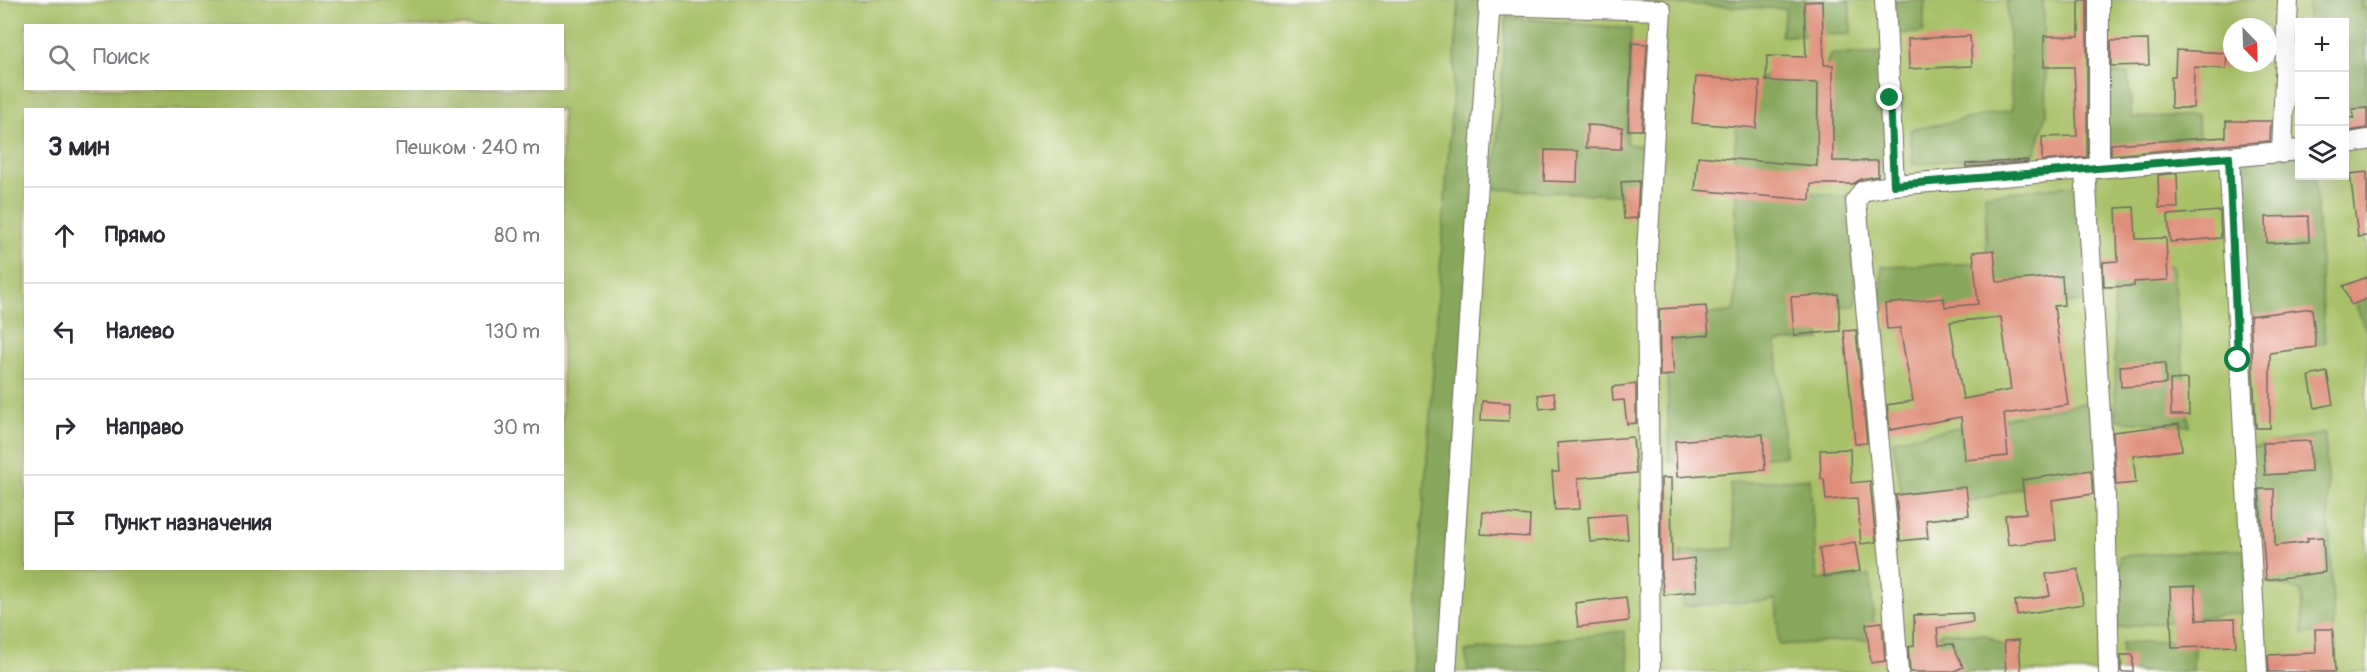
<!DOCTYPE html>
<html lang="ru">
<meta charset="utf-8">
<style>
:root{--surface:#fff;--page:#f7f7f7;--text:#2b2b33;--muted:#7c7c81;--line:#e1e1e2}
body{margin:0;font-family:Pangolin,sans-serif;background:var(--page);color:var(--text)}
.controls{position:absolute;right:18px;top:18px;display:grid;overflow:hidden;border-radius:0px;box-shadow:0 6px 24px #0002}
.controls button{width:54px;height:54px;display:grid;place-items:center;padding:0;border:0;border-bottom:2px solid var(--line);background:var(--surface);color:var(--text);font:30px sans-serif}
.compass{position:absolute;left:2223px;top:18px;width:54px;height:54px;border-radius:50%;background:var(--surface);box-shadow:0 6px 24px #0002;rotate:157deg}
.stop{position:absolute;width:18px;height:18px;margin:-14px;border:4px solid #0b8043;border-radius:50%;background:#fff}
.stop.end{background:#0b8043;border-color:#fff;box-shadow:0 2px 6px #0008}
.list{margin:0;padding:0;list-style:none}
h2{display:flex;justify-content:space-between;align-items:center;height:78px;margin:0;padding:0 24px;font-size:26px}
h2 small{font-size:20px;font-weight:400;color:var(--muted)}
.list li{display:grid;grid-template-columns:39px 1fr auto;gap:18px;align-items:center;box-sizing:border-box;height:96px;padding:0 24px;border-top:2px solid var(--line)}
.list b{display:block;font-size:22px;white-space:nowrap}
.list em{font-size:20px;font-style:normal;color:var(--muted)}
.icon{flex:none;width:33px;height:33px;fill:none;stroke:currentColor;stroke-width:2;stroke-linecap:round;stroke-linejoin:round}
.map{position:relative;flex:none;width:2367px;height:672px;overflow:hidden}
.search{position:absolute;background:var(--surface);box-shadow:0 6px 24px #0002;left:24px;top:24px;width:540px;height:66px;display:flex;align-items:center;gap:15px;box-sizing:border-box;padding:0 21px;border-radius:0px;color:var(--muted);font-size:22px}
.panel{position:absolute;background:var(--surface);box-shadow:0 6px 24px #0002;left:24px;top:108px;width:540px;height:462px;border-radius:0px}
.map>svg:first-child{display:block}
.green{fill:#a8c167;stroke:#6a7649;stroke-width:1.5;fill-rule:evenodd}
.forest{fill:#86a75c;stroke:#586944;stroke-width:1.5}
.building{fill:#e08e7b;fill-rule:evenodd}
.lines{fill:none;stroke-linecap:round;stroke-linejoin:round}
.minor-casing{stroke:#706a5f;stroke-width:22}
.minor{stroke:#fff;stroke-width:20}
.route{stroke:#0b8043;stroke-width:8}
</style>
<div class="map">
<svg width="2367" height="672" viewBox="0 0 2367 672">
<rect width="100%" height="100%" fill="#fdfcf7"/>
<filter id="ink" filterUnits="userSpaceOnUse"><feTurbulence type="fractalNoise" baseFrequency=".0167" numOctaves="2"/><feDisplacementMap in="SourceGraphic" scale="12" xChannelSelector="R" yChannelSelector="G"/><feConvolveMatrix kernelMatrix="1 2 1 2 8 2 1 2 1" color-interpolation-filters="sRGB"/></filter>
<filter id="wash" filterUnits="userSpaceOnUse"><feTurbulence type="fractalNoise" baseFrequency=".008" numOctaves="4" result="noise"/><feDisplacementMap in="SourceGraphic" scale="24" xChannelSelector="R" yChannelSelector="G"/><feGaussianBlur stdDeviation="1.35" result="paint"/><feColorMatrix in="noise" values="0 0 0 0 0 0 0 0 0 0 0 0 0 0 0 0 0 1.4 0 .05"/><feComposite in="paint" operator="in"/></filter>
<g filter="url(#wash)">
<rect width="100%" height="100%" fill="#efe0c0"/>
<path class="green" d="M0,0H2367V672H0ZM2300,22H2344V176H2300ZM26,26H562V88H26ZM2232,27H2268V63H2232ZM26,110H562V568H26Z"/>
<path class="forest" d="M1459,0H1490L1447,672H1412Z
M1583,0H1849L1851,34L1781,36L1786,9Z
M1895,0H1925L1923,32L1897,34Z
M2007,0H2043L2047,113L2035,153L1913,164L1910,130L2012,110Z
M2309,0H2363L2362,8H2367V104L2345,106L2344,22H2307Z
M1506,17L1631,29L1627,144L1644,146L1645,178L1636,196L1494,189Z
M1830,54H1884L1891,175L1733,170L1739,98L1772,69L1823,75Z
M2109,74H2128L2132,118L2198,115L2199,147L2106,154Z
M2299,155L2300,176H2315L2325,343L2245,353L2231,158Z
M2084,184L2091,302L1879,309L1882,266L1987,263L1985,195Z
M1736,186L1852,197L1856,306L1818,307L1820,340L1776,342L1785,456L1669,462L1666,320L1735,311Z
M2173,265L2189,426L2116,420L2113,270Z
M2367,294V333L2353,298Z
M2094,401L2101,468L1906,518L1893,440Z
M2325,433L2334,631L2303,635L2301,591L2253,579L2248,448Z
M1810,478L1817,579L1870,576L1875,639L1779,645L1776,600L1683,606L1680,552L1735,548L1730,484Z
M2245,549V612L2117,628L2120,556Z
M1624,631L1630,672H1468L1465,651Z
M1942,632L1985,635L2011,650L2012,672H1913L1912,659Z
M2194,640L2193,672H2122V643Z"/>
<g id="blocks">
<path class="building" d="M2079,0H2087V157L2042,161V137L2077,136L2074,67H2044V36H2079Z
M1822,1L1824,65H1833V161H1878V176L1861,179L1853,184H1811L1810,200L1695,190L1698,156L1817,166L1818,83L1766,81L1767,56L1806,57L1804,2Z
M1970,36L1972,66L1909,69L1908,39Z
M2148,40L2149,65L2111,66V41Z
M1632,43L1647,44L1642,130H1628Z
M2176,50L2227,53L2226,69L2194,67L2193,108H2171V76H2175Z
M1696,77L1760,81L1756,128L1692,123Z
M2367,108V128L2344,132V118H2354L2353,109Z
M2226,121H2271L2270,141L2111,155V144L2226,137Z
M1587,125L1622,127L1621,149L1586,148Z
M1545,150L1578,151L1577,182L1544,181Z
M2028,160V162L1966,167V164Z
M2367,172V236L2358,237L2350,174Z
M2177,173L2178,208H2159L2158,175Z
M1639,181L1637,218L1624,219L1621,182Z
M2134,207L2136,239L2166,238L2168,280L2134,282V286L2104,287L2103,262L2118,261L2116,208Z
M2220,211L2221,238L2170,242L2168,215Z
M2308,216L2309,241L2267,243L2266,217Z
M1994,250L1997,282L2062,276L2064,305L2054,306L2068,405L2004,414L2008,456L1965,460L1961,417L1890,430L1887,405L1913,401L1900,328L1887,329L1885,304L1944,298L1945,307L1978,304L1973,252ZM2001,317L2011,390L1963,399L1950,322Z
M2367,277V299L2351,305L2343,286Z
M1838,294L1840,331L1794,335L1791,297Z
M1706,306L1709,335L1671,338L1674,375L1660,376L1659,309Z
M2312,308L2316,347L2270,353V428H2256L2250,316Z
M1856,330L1867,443L1855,444L1844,331Z
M2165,363L2166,384L2121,387L2120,366Z
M2327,372L2333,404L2315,408L2309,376Z
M2188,379L2189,415H2171L2170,380Z
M1636,384V423L1627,424L1624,400L1613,401L1612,387Z
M1554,393L1556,407L1540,409L1538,395Z
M1482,401L1510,403L1509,421L1481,420Z
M2179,424L2182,450L2133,456L2136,483L2116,485L2113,432Z
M1763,434L1765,470L1677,477L1675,441Z
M1633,437L1636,473L1578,478L1580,509L1555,510L1552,472H1559L1557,443Z
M2310,441L2311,472L2265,475L2263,443Z
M1850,449L1851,483L1870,481L1876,542L1861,544L1857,498L1826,500L1824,479H1821L1820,450Z
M2091,470L2093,494L2052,500L2056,540L2008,545L2005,515L2026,513L2022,480Z
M1661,478H1671L1672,561L1694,558L1697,591L1664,595L1661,574Z
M1966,487L1969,515L1926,520L1928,538L1900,541L1896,495Z
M2259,489H2274L2275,546L2308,542L2307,538L2323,537L2325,572L2266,580Z
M1483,512L1530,516L1529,537L1481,534Z
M1626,514L1628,539L1590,542L1588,517Z
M1855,542L1860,571L1824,577L1819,548Z
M2078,569L2083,604L2017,615L2015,601L2050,596L2046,574Z
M2195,586L2197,620L2235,619L2236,646L2172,648L2170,587Z
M1626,597L1629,621L1578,627L1575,603Z
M1972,613L1973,622L1937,628L1939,645L1953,644L1963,667L1952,672H1910L1908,647L1914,646V615Z
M1882,622L1885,661L1871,663L1866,624Z
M2315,629H2333L2335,672H2269L2268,655L2316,653Z
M2019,640L2021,672H2006L2004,641Z
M2121,655H2133V672H2121Z"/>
</g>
</g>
<g filter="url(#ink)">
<use href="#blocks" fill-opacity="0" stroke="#706a5f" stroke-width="1.5"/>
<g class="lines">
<defs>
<path id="minor" d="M1885,0L1894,185L1863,191L1856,201L1890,560L1898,672
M1489,5L1661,10L1647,253L1650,672
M2344,144L2367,140
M2282,153L2288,0
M2099,167V0
M2085,170L2105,496L2109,672
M1894,185L2229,157
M1446,672L1490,0
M2257,672L2229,157L2300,150"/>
</defs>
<use href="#minor" class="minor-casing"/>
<use href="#minor" class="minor"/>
</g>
</g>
<g class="lines" filter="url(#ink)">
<path class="route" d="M1890,98L1894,185L2229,157L2238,360"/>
</g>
</svg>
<div class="controls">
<button>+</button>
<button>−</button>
<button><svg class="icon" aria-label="layers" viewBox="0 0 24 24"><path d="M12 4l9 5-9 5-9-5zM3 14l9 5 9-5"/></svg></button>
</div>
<svg class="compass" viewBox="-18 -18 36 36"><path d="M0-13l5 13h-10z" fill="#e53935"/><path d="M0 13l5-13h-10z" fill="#7c7c81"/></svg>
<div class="stop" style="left:2238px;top:360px"></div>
<div class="stop end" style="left:1890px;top:98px"></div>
<div class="search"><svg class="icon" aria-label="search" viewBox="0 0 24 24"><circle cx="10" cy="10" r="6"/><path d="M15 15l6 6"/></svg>Поиск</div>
<section class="panel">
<h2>3 мин<small>Пешком · 240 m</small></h2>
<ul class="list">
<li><svg class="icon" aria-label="ahead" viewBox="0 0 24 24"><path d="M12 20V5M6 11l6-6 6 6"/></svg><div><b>Прямо</b></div><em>80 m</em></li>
<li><svg class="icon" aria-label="left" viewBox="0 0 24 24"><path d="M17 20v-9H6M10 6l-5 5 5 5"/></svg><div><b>Налево</b></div><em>130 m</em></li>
<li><svg class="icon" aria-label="right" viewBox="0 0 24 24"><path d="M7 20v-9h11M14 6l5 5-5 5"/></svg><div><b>Направо</b></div><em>30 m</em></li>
<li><svg class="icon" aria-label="arrive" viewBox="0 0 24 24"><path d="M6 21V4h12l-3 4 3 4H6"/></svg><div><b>Пункт назначения</b></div></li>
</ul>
</section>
</div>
